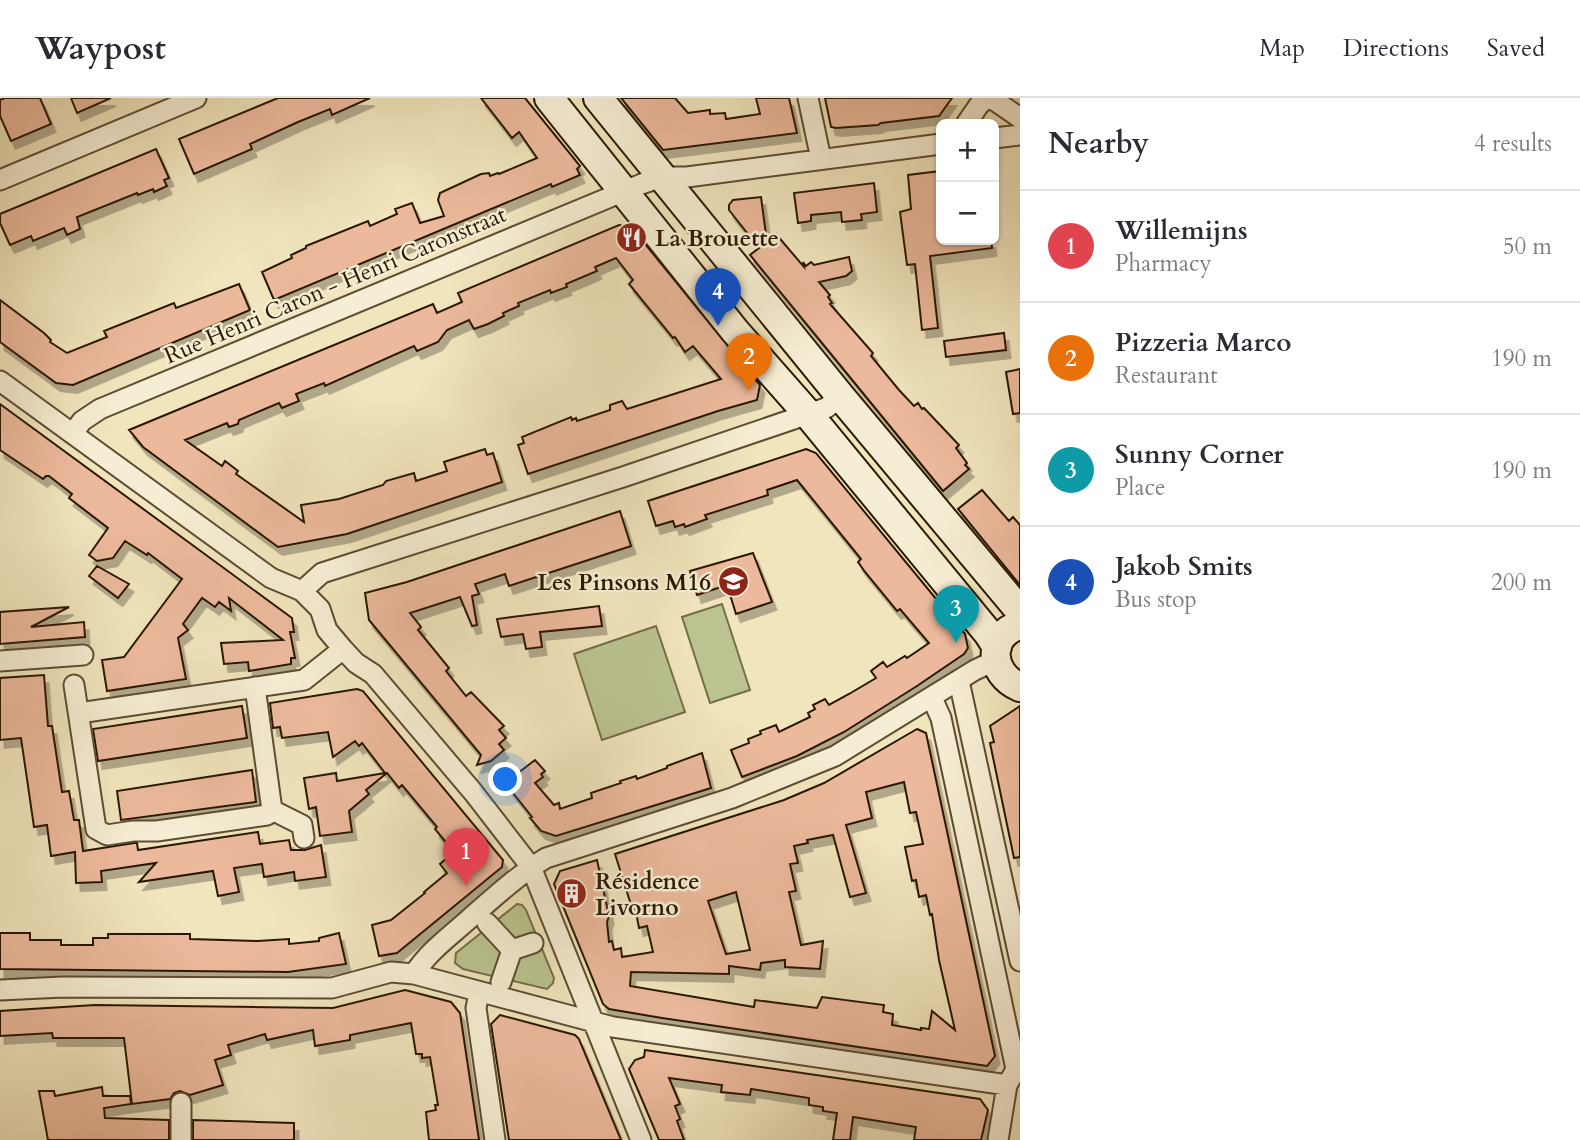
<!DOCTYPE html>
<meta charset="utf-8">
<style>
:root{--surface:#fff;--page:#f7f7f7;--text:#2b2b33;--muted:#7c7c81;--line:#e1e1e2;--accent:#111827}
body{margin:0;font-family:Cardo,serif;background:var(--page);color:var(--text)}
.controls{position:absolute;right:21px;top:21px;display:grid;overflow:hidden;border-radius:10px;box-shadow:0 2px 5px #0004}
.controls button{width:63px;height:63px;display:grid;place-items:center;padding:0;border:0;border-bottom:2px solid var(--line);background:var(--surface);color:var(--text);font:35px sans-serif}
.you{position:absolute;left:506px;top:682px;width:24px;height:24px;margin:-18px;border:5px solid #fff;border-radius:50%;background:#1a73e8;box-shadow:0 0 0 10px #1a73e833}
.badge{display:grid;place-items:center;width:46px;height:46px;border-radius:50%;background:var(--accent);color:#fff;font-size:23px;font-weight:700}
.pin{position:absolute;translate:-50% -58px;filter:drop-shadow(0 2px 4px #0008)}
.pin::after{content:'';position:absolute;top:37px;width:24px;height:21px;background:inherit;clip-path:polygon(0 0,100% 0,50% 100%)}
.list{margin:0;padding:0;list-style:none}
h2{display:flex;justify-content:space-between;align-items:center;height:91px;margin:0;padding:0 28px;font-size:30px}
h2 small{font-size:23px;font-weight:400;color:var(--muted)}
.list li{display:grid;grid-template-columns:46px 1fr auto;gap:21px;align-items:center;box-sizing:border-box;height:112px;padding:0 28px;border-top:2px solid var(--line)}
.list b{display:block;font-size:26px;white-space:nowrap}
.list p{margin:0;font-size:23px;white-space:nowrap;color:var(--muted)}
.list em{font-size:23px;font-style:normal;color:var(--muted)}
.map{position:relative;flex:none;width:1020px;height:1042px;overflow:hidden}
header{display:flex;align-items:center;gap:42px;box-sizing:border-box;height:98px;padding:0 35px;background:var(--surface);border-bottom:2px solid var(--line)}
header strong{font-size:33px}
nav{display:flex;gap:38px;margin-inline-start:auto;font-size:24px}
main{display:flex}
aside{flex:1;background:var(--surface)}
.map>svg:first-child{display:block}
.green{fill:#bbc490;stroke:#746e4a;stroke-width:2}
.building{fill:#ecb99c;stroke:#2c1903;stroke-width:2;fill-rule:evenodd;filter:url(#shadow)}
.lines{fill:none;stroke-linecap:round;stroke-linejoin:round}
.street-casing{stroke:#5d4c32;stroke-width:23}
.secondary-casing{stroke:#2c1903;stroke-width:32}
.street{stroke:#f6eed4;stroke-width:19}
.secondary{stroke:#f6eed4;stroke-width:28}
.labels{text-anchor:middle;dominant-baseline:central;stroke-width:5;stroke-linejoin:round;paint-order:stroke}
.poi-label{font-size:23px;font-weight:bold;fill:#2c1903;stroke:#f6eed4;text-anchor:start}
.street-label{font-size:23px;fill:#2c1903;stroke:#f6eed4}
</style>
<header>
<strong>Waypost</strong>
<nav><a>Map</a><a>Directions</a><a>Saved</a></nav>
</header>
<main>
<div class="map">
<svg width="1020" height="1042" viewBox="0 0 1020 1042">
<defs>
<filter id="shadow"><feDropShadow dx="4.5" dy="8" stdDeviation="0" flood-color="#0004"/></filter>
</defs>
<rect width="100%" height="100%" fill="#f1e5bd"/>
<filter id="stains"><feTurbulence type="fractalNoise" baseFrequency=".00286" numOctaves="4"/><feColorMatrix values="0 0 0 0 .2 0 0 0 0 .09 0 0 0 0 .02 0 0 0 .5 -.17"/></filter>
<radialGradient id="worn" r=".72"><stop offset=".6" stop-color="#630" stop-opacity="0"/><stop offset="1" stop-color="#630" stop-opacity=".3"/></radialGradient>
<path class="green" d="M722,506L750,592L710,605L682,519Z
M656,528L685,614L602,642L574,556Z
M517,806L522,807L526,812L554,880L553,885L547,891L463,871L455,865L456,855Z"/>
<path class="building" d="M5,0H40L51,26L11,43L0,18V2Z
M71,0H111L77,15Z
M278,0H370L332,17L330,11L298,24L250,46L252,51L194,76L179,41Z
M481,0H525L580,68L577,71L580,77L552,89L551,86L274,202L262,174L292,160L291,157L306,150V148L368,123L370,128L397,116L395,111L412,105L420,125L444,118L438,102L440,95L481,76L489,75L490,78L498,75L499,76L537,60L519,34L512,40Z
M621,0H675L688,15L710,12V16L725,15L726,21L760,16L756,0H789L797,35L663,52Z
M825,0H952L939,18L881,25L878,27L836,30L831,29Z
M156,51L169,80L164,82L167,88L154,94L153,91L138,97L137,95L77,119L80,131L67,137L64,130L33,143L31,138L10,147L0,125V116Z
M941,73V142H991L992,150L930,158L938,230L922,232L915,166L907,167L900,114L911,111L908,77Z
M874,85L877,114L861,116L862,122L842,124L841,114L811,117V123L798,125L794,95Z
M761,99L767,144L776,136L804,169L803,164L806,168L811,164L814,167L849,159L852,173L846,178L819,184L830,197L828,199L832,205L830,206L873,255L871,258L899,292L914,308L918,305L922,311L924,310L959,347L956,350L967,365L965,367L969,371L943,393L750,157L759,150L729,112V107L733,102Z
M619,127L632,130L760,287L757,302L718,313L528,376L518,347L524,345L522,339L571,319L572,322L576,320L577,323L610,312V307L622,303L627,311L721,281L693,248L685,254L675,239L673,240L629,186L633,182L616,160L595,169L597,173L566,186L567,189L551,195L550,192L518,205L519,208L503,215L504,218L488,226L474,231L469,222L447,232L438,244L417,253L414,248L325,288L324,285L296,296L299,303L282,310L279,305L239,322L238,326L229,329L227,325L185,342L222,368L225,363L238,373L236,376L304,424L301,407L339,401L383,387L386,383L414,375L416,383L447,373L444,364L485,351L487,357L493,355L502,384L487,389L347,436L278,449L143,349L129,332L433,206L437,215L462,204L458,195Z
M239,186L250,212L73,287L56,285L0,244V202L44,235L51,242L50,244L67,255L107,239L104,233L174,205L176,210Z
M1004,235L1006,252L946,259L944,243Z
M1020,271V315L1013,316L1006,274Z
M0,306L292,520L294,534H290L295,560H291V566L249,573L248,564L224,566L221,545L283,542L229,500L231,513L219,504L215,509L202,500L183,526L188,532L178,540L186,581L107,593L102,562L124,559L182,481L148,455L147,457L125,443L113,460L97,463L89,457L108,430L69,400L72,396L49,378H46L43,381L0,352Z
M806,351L816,355L965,536L968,550L964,556L917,588L844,634L797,658L742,679L731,652L749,645L748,641L761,636L760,633L776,627L779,634L810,619L808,615L815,611L813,607L825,601L829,607L849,596L876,580L871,573L883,564L887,569L905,558L907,560L929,545L900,511L897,513L865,474L858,464L861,461L797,382L767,392L768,397L705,417L707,421L685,429L684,426L675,429L673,423L656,428L648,403Z
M982,392L1009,423L1013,419L1020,427V487L958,411Z
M620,413L631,448L509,488L505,476L475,486L479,496L472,498L477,527L472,528L460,499L410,515L421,529L418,532L449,570L446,573L466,598L471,594L504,628L499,632L506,640L499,646L504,652L491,663L477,667L481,657L369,522L365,495L407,484Z
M753,455L772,504L736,516L727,487L697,497L690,473Z
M97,468L129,486L118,500L89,478Z
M599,508L602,528L540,534L542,549L526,551L523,536L501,539L497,521Z
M69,509L31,529L84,524L85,539L0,546V514Z
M44,577L48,628H52L62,694L69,693L74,722H79L83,753L134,745H137L138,752L258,734L260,746L289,742L291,752H305L321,747L326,779L295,783L294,774L264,779L262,766L234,770L239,794L218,798L213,773L139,784L156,765L101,773L102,784L76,785L75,754L51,758L47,727L34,729L21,640L0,642V580Z
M357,591L363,593L503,762L502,769L397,855L379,858L372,827L391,822L425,795L424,794L447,775L440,766L454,754L435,731L437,729L402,687L399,690L387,675L366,692L369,696L349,713L352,734L320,738L316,709L309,711L304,680L336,675L337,683L385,675L362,645L359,648L355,643L333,659L328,634L282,640L280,629L273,630L270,605Z
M242,608L247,640L98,663L93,631Z
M1020,608V759L1014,760L990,645L994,644L990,628Z
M917,631L926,635L995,958L987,968L662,920L609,911L603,906L554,786L560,773L597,762L609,818L607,824L609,844L612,843L614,852L621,850L622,859L653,854L647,828L639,830L635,809L632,810L615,756L784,702L824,685ZM904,684L910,715L916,714L923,746L905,749L912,783L916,782L919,799L926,797L930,817L932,816L939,862L955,932L932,913L929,931L921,930V932L892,927L893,916L883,914L884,907L822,899L817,910L755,902L754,909L630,888L631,874L729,876V868L760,872L761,865L785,862V869L820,871L823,843L801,847L789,794L796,793L790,766L798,765L794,748L808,745L807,742L833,737L850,799L866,795L846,727L872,720L866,694ZM736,794L750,852L726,856L708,803Z
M702,655L711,690L556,738L541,733L530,720L532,719L505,685L535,662L545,673L541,676L543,679L535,685L554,707L559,705L560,711L592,700L591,695L621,685L620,683L636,678L637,681L667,670V668Z
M252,672L256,704L121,722L117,693Z
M0,835H30V842H61V847H93V840H108V836H190V841L258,843L289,841V846L319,843V840L339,835L346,866L288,874L0,871Z
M405,892L451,904L460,915L479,1042H429L426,1014L436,1012L435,1007H438L430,959L422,960V956H416L411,925L350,937V942L315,948L313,932L267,942L265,936L228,947L231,957L215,962L223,987L190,997L180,993L174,995L170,1001L132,1006L124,940H53L52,935L0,938V913L95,907L333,910Z
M500,917L575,937L579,941L621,1042H509L491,926Z
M645,952L980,1001L988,1012L981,1042H914L916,1029L853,1019L850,1042H833L837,1015L823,1013V1009L809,1007V1000L751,991L750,997L721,994L722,987L669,980L680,1006L675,1008L680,1021L677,1023L684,1042H659L629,971L635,962L644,959Z
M102,989L103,998H130L131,1006L104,1010L105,1020L169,1022V1042H48L39,993H54L55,998Z
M193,1022L294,1025V1042H193Z"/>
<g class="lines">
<defs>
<path id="street" d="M808,0L821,61
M991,0L1020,20
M966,26L979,7L986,0
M994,40L1020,37
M0,82L196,0
M0,283L271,480L302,493L320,511L327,532L343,551L356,565L373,576L473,694L531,769L641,1042
M73,335L82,323L100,311L644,85L662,79H687L941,46
M302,493L322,475L623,379L826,310L841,299
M0,563L83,557
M959,583L1020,863
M74,587L96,731L107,737L133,733H157L267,717L272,712L255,589
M932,600L941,620L1016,971
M79,615L304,582L343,551
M272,712L302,727L304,740
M487,825L512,852L501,884
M512,852L533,845
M414,876C428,854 449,839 468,822C493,800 518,777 546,760L732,700L835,658L975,572L996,562
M0,892L63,889L332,890L391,874L414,876L613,929L1007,987
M479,895L476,910L495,1042
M181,1042V1005
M998,1042L1007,987L1014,975"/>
<path id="secondary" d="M549,0L735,233L808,316L988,535L997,549
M598,0L841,299L1020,513
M1020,527C986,537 989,576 1020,589"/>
</defs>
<use href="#street" class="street-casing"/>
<use href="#secondary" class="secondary-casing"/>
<use href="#street" class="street"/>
<use href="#secondary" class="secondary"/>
</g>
<defs>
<symbol id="restaurant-disc" viewBox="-11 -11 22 22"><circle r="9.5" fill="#8f2418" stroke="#f6eed4"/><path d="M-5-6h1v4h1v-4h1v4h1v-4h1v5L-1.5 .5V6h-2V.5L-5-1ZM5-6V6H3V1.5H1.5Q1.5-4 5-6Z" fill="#fff"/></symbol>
<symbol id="school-disc" viewBox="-11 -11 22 22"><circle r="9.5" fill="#8f2418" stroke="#f6eed4"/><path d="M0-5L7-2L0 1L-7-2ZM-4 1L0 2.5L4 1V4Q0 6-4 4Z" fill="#fff"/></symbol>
<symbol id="building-disc" viewBox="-11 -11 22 22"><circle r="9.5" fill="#8f2418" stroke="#f6eed4"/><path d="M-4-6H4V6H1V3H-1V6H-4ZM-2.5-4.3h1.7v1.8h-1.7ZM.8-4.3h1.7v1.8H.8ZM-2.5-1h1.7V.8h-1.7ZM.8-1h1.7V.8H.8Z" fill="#fff"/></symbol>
</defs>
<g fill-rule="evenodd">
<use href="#restaurant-disc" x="614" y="122" width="35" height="35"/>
<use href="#school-disc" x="716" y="466" width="35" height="35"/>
<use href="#building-disc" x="554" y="778" width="35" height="35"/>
</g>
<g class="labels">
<g class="poi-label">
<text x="655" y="140">La Brouette</text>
<text x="711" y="484" text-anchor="end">Les Pinsons M16</text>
<text x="595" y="783">Résidence<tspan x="595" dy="26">Livorno</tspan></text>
</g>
<g class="street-label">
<text transform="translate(335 187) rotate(-23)">Rue Henri Caron - Henri Caronstraat</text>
</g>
</g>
<rect width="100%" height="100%" filter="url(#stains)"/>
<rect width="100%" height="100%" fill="url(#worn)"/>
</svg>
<div class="controls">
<button>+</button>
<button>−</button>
</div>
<div class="you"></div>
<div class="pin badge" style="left:466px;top:788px;background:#e0444e">1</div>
<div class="pin badge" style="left:749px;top:293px;background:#e8710a">2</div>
<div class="pin badge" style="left:956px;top:545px;background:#0f9aa8">3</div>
<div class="pin badge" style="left:718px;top:228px;background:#1a4fb4">4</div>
</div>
<aside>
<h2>Nearby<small>4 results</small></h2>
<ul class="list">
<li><span class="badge" style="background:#e0444e">1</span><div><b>Willemijns</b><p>Pharmacy</p></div><em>50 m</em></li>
<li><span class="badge" style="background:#e8710a">2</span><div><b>Pizzeria Marco</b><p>Restaurant</p></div><em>190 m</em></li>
<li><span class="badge" style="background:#0f9aa8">3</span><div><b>Sunny Corner</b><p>Place</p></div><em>190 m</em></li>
<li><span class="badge" style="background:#1a4fb4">4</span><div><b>Jakob Smits</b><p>Bus stop</p></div><em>200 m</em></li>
</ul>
</aside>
</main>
